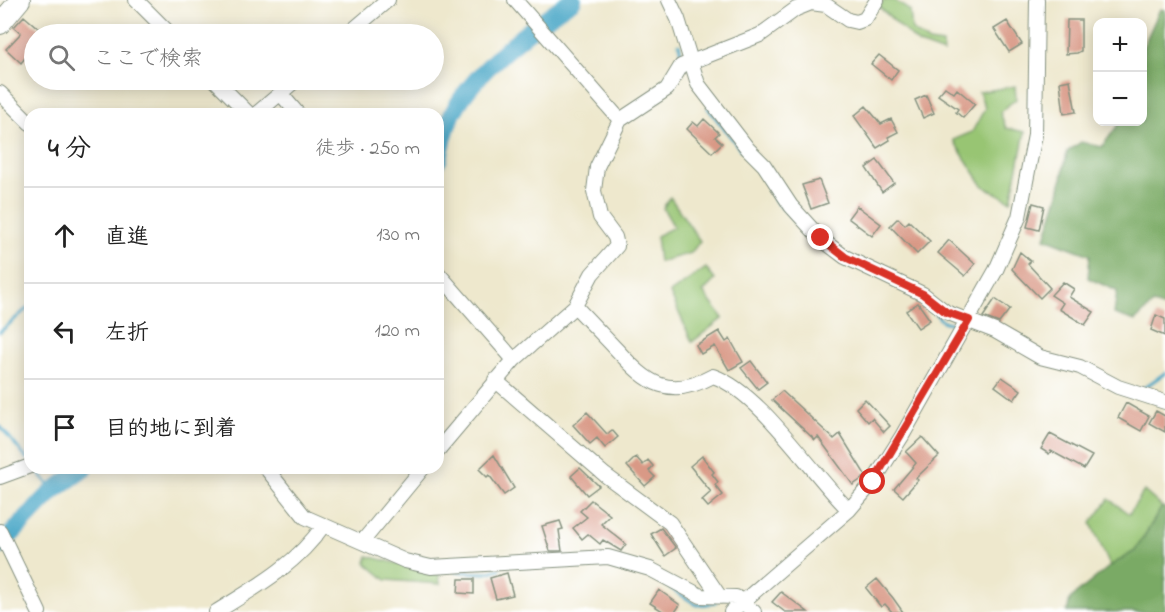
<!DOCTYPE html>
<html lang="ja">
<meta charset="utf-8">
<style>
:root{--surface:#fff;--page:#f6f6f6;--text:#222;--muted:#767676;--line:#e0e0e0}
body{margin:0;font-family:"Indie Flower","Klee One",sans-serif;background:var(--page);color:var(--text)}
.controls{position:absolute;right:18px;top:18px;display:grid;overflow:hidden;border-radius:12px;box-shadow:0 3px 15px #0003}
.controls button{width:54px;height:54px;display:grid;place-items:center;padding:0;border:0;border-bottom:2px solid var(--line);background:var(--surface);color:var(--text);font:30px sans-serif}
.stop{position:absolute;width:18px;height:18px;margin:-14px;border:4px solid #d93025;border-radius:50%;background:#fff}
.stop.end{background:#d93025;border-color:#fff;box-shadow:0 2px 6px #0008}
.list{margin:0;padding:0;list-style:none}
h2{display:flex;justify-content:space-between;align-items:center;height:78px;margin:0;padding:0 24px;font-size:26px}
h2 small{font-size:20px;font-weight:400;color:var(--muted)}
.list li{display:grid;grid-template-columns:39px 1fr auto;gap:18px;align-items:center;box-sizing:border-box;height:96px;padding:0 24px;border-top:2px solid var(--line)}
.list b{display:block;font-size:22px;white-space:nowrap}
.list em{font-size:20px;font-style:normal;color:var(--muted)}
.icon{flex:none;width:33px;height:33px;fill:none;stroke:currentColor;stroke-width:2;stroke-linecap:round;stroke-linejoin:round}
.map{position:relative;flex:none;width:1165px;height:612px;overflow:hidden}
.search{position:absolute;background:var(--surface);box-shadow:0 3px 15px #0003;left:24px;top:24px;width:420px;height:66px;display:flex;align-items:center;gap:15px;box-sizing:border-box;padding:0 21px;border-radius:33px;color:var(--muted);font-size:22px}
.panel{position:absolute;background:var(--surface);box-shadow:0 3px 15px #0003;left:24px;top:108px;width:420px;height:366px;border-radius:18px}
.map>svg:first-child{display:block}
.green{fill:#98c573;stroke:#5c8154;stroke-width:1.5}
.forest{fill:#7aaa65;stroke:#4c744c;stroke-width:1.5}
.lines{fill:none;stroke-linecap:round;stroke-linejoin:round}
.stream{stroke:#47a6c6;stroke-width:3}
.river{stroke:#47a6c6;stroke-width:18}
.building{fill:#d99986}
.minor-casing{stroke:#869280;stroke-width:16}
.highway-casing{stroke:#869280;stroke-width:22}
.minor{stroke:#fff;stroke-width:14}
.highway{stroke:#fff;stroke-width:20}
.route{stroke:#d93025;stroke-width:8}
</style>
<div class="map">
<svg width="1165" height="612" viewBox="0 0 1165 612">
<rect width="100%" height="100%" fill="#fff"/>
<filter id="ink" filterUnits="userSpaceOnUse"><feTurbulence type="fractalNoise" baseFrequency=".0167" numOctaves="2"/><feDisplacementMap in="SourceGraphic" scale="12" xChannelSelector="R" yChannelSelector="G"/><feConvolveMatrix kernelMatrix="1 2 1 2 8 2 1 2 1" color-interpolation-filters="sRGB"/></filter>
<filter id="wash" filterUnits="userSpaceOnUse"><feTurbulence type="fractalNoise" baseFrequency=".008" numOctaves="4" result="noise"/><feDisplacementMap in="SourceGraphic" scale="24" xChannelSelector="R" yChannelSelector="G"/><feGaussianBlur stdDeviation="1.35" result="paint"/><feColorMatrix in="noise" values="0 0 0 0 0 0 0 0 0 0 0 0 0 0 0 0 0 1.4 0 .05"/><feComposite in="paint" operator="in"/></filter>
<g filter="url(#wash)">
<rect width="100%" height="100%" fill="#eee8cd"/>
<path class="green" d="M884,0H894L910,11L912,30L929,42L943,44V53L919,44L879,7Z
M1015,86L1016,99L1000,112L1006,128L1025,132L1011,201L983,186L953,140L972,132L985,108L979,92Z
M670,197L700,241L691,253L659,262L656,236L674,227L663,208Z
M706,268L715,280L703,292L723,318L692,342L670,293Z
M1144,491L1162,507L1135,551L1110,566L1091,523L1109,499L1129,514Z
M368,556L439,574L440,584L386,580L366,563Z"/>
<path class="forest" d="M1160,9L1165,10V308L1153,304L1135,321L1114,314L1117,291L1088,278L1090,255L1045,238L1059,194L1067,152L1081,142L1102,147L1120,122H1142L1143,47Z
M1162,507L1165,508V612H1067L1070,599L1110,566L1135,551Z"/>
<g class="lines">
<path class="stream" d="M679,44L681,54
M708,108L741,150
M761,172L776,201L805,231
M934,312L942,321L958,325
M0,332L30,306
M1142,389L1165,373
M0,426L27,459
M37,470L53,491
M456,572L486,573L500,569
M666,585L697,605L716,603"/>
<path class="river" d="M438,160C442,147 444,132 450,119C469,75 533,25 573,0
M0,546L53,491L85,468"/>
</g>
<g id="blocks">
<path class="building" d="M24,16L45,34H34V43L28,50L34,55L29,61L25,58L21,63L6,49L21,33L14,27Z
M1067,20H1081V51L1077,53L1066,54Z
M1007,21L1022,44L1009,52L994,29Z
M879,55L898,70L891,80L871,64Z
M1070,80L1076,112L1064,114L1060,82Z
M945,87L954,93L957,89L975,104L963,118L956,112L958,109L938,95Z
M926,95L934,113L923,118L915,100Z
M866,106L881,124L891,119L898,132L888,137L890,140L877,148L854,116Z
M704,119L719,133L715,137L722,143L712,153L687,129L693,122L698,126Z
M877,160L894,183L882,192L866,168Z
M819,180L828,203L811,209L802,185Z
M1033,203L1044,206L1039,230L1027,227Z
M857,206L881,224L872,236L848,218Z
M898,218L905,225L909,221L930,241L917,254L890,226Z
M949,240L975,264L965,276L938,253Z
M1020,252L1031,261L1028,264L1050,288L1040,298L1012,269Z
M1063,282L1074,289L1069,297L1094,312L1085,325L1059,309L1063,303L1051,295Z
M995,299L1010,309L999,323L983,317Z
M918,303L930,320L918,328L906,311Z
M1156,315L1165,319V336L1151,330Z
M719,331L726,342L730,339L743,362L729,370L715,346L701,354L696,345Z
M751,361L767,382L758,389L741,368Z
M1002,377L1021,390L1014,400L995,386Z
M782,391L834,439L840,434L866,476L853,485L818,437L815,440L772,400Z
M865,399L890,426L884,432L872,418L868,422L856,408Z
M1126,403L1149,416L1141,431L1118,418Z
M1156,411L1165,416V432L1149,423Z
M587,412L607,434L612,430L618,437L605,448L597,438L590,444L573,425Z
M1050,434L1092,456L1084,469L1051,451L1049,454L1041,449Z
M922,437L939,456L916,478L918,480L903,497L894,489L916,463L906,452Z
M494,455L514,488L504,495L489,475L487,477L479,469Z
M702,456L714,472L712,474L718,482L715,485L723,495L708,507L702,500L711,492L690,466Z
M636,457L643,465L648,460L653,466L649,471L655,477L645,486L627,466Z
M580,468L599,486L587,495L571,476Z
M591,500L610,515L601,524L626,544L621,551L603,540L600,544L588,534L582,539L573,528L587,517L580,511Z
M560,521L563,529L559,530L562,551H550L542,526Z
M661,528L676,548L665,556L651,534Z
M507,573L513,595L496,599L490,578Z
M459,579H474V594L458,593Z
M877,579L893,598L903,612H892L885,604L881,607L866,588Z
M659,590L680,605L675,612H664L650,603Z
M781,592L808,612H785L772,602Z"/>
</g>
</g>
<g filter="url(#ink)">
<use href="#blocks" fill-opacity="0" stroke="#869280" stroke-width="1.5"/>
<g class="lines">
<defs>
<path id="minor" d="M136,0L170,34
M515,0L620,120
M669,0L678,19L698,84L748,149L764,165L791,206L821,239L845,257L923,294L946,312L995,331L1040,357L1080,367L1118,387L1165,402
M348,34L388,0
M215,80L249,114
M0,93L30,123
M280,93L298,114
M256,114L296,80
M438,273L514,360
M575,306C589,321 603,335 617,350C648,384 669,400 713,376C761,393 811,473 849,510
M495,380L605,475L670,523L720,597
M438,450L514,360L575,306L592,274L617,246L615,237L600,217L594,191L597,167L620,120L667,89L681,66L760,35L796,9L811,3L826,5L848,20L857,22L865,19L877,0
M266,468L305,517L405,561L431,567L608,557L650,569L701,596L736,597L754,612
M0,477L30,466
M0,531L39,612
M362,542L423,468
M216,612C256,587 295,566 323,526
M731,612L849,510L873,482L902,436L996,270L1019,217L1035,135L1037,0"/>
<path id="highway" d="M0,24L20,0"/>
</defs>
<use href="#minor" class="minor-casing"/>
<use href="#highway" class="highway-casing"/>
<use href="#minor" class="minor"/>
<use href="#highway" class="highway"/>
</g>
</g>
<g class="lines" filter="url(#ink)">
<path class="route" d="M821,238L845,257L923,294L946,312L969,320L873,482"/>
</g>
</svg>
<div class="controls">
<button>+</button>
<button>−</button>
</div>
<div class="stop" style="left:873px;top:482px"></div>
<div class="stop end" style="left:821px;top:238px"></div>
<div class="search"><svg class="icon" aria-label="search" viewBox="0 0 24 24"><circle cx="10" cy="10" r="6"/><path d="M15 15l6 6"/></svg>ここで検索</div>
<section class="panel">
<h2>4 分<small>徒歩 · 250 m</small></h2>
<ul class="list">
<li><svg class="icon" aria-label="ahead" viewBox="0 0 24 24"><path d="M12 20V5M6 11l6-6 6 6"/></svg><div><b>直進</b></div><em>130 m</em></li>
<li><svg class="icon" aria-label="left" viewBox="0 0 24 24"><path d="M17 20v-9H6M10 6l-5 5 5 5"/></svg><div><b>左折</b></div><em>120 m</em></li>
<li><svg class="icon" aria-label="arrive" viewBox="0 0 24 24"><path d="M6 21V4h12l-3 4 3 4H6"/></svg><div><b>目的地に到着</b></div></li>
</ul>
</section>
</div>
